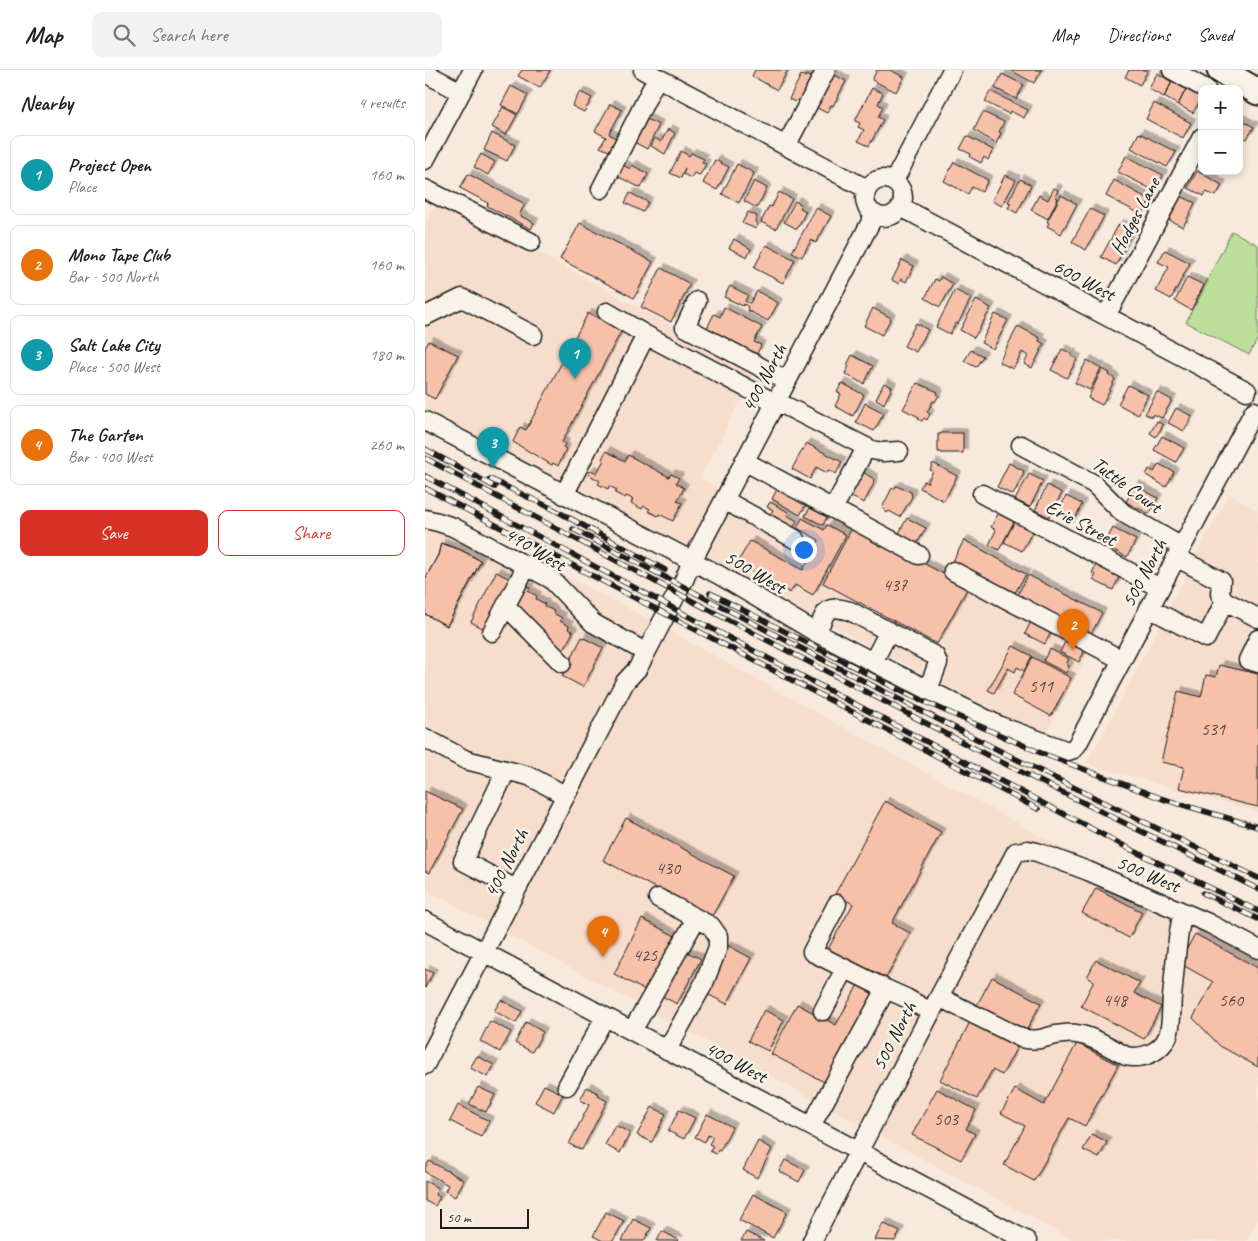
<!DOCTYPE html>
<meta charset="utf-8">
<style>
:root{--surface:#fff;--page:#f2f2f2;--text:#222;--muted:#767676;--line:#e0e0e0;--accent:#d93025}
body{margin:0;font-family:Caveat,sans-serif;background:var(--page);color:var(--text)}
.controls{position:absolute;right:15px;top:15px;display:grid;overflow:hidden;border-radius:10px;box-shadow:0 2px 8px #0003}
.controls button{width:45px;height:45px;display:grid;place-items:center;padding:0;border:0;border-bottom:1px solid var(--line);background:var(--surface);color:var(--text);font:25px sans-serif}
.scale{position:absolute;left:15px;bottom:12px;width:89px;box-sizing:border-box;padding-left:5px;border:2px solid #1c1c1c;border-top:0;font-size:14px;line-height:18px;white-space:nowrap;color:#1c1c1c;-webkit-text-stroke:4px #f7f3e8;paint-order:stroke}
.you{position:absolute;left:378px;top:479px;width:18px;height:18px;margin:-12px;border:4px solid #fff;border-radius:50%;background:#1a73e8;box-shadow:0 0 0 8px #1a73e833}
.badge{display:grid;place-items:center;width:32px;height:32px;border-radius:50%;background:var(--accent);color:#fff;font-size:16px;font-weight:700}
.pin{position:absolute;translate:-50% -41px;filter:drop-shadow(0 1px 2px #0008)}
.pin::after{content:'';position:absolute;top:26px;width:18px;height:15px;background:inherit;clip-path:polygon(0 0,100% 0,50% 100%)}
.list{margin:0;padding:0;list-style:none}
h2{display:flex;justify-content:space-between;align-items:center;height:65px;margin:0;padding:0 20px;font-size:21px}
h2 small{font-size:16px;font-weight:400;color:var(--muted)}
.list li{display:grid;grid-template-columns:32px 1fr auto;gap:15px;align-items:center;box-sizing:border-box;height:80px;margin:0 10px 10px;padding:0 10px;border:1px solid var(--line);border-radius:10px}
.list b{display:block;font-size:19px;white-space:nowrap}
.list p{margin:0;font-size:16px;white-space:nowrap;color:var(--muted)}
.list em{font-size:16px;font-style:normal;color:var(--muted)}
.actions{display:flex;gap:10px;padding:15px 20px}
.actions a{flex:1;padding:11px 0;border:1px solid var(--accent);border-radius:10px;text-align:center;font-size:18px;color:var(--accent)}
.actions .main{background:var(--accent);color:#fff}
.icon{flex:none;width:28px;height:28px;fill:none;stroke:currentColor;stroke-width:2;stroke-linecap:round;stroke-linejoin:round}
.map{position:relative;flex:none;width:833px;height:1171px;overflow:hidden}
header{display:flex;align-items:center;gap:30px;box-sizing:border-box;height:70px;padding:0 25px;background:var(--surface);border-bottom:1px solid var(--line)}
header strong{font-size:24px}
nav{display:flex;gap:28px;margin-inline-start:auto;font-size:18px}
.search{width:350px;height:45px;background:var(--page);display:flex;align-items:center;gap:12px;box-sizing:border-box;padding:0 18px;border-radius:10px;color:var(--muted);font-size:19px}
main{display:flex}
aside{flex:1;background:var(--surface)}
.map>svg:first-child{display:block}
.built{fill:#f7ddcc}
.green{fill:#bce09b;stroke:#6c7e5c}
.building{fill:#f6c0a9;stroke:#1c1c1c;filter:url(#shadow)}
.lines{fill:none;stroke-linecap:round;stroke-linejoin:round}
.minor-casing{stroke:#1c1c1c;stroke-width:21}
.highway-casing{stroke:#1c1c1c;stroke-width:29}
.minor{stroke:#f7f3e8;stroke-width:18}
.highway{stroke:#f7f3e8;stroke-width:25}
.rail-casing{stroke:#1c1c1c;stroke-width:5.5}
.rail{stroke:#f7f3e8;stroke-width:4;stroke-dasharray:11;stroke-linecap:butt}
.labels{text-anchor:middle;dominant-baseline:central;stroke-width:5;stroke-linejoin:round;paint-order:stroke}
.number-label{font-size:18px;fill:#52453f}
.street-label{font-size:20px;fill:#1c1c1c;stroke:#f7f3e8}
</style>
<header>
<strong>Map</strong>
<div class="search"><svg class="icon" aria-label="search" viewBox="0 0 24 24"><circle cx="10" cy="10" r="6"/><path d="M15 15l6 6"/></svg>Search here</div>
<nav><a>Map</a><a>Directions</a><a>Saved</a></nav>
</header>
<main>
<aside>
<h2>Nearby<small>4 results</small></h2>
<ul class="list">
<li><span class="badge" style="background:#0f9aa8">1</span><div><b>Project Open</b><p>Place</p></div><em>160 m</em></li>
<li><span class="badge" style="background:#e8710a">2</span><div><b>Mono Tape Club</b><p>Bar · 500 North</p></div><em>160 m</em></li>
<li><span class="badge" style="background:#0f9aa8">3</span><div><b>Salt Lake City</b><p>Place · 500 West</p></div><em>180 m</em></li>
<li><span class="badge" style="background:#e8710a">4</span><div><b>The Garten</b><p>Bar · 400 West</p></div><em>260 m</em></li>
</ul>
<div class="actions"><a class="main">Save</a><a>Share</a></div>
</aside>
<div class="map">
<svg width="833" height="1171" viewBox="0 0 833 1171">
<defs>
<filter id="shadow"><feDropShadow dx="4.5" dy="-4.5" stdDeviation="0" flood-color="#0004"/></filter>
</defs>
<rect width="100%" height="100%" fill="#f7e9db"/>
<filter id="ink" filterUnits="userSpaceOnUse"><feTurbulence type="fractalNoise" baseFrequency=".02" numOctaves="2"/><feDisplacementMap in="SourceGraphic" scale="10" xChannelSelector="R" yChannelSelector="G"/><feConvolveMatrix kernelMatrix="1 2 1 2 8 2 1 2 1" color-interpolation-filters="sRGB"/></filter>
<g filter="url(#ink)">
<path class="built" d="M14,128L330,302L275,408L330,442L369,463L385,430L665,579L619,667L0,343V155Z
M804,424L833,441V742L662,694Z
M0,434L206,540L833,886V1149L821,1171H650L0,819Z"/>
<path class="green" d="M807,161L833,175V268L824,285L761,252Z"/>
<path class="building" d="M97,0H125L115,18L93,6Z
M330,0H363L352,20L327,6Z
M452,0H465L479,7L471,22L447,10Z
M585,0H617L609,13Z
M704,0H723L715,15L700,7Z
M404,2L421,11L408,36L406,35L402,43L386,35Z
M732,3L747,12L739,27L724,19Z
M577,4L599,15L591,29L570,18Z
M376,5L381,7L382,5L389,9L377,33L372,30L370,32L364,29Z
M747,12L761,19L753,35L739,27Z
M86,16L103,25L93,44L76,35Z
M447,18L458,23L453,34L458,37L453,47L458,50L444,76L433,71L439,60L433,57L435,53L430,51Z
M761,19L777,27L768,43L753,35Z
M565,21L603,40L599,48L585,41L584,44L560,32Z
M155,22L167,28L159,42L147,36Z
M729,33L766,53L758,68L721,49Z
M185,34L197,40L184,64L195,70L188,83L175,77L181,67L170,61Z
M78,37L92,45L81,65L67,57Z
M558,42L579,52L574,62L576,63L571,74L549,60Z
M221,49L234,55L222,79L209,72Z
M814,49L829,57L822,69L814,65Z
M243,59L250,63L240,84L226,76L230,68L236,72Z
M67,63L90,75L82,91L59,80Z
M714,63L751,82L742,97L706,78Z
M542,66L568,80L563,90L559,87L556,93L545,87L546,84L535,79Z
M256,81L264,86L266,83L279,89L277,92L281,94L275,105L269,103L266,108L258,104L260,98L256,108L245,103Z
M56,84L70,92L63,105L49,97Z
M701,86L738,105L730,121L693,102Z
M290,90L304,97L292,120L278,113Z
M529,92L563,110L557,122L547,117L543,124L519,111Z
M312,94L329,103L314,133L297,124Z
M198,95L205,99L207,95L223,104L216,118L192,106Z
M772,101L797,115L791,126L781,122L779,126L763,118Z
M43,104L100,134L94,145L109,153L106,159L62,136L63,133L35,118Z
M580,105L591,110L577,136L567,131Z
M595,109L606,115L592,143L583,138L586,133L583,132Z
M689,110L725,130L717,145L681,126Z
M329,111L342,118L332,138L319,131Z
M629,118L633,120L630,127L633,128L623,149L606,140L614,125L623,130Z
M354,122L367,129L351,159L336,152L344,136L347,137Z
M205,123L223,132L218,142L200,133Z
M636,125L652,134L636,164L622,156L624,153L622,152Z
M756,126L770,133L758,157L744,150Z
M370,131L377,135L375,138L381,141L372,159L359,152Z
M391,138L406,146L391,173L386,170L377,187L367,182Z
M665,139L679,146L661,180L647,172Z
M323,142L332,146L330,152L333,154L331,159L317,153Z
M155,153L228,192L209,228L135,189Z
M694,154L708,161L691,195L676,187Z
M309,169L326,179L322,187L304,178Z
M341,175L370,190L358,213L329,198Z
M740,180L765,193L746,229L731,221L744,197L733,192Z
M477,190L489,196L481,212L476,209L474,214L467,210Z
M236,198L265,214L246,252L216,237Z
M516,207L528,214L515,237L500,228L510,209L514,211Z
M762,207L779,215L766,240L750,231Z
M305,216L323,225L320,231L325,233L332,221L353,233L343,251L322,240L323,237L319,234L318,236L299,227Z
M530,220L546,228L533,254L531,253L525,264L511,257Z
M551,230L566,238L549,268L535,260Z
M299,237L337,257L329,272L336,275L332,284L282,258L289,244L295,247Z
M448,238L466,248L457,265L439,256Z
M163,243L197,260L137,372L140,374L138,377L141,379L133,396L128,393L127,395L88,372L95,357L101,360Z
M570,244L583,250L568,279L556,273Z
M491,253L503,260L491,282L479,276Z
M593,256L615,268L614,271L619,274L607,298L599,294L603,286L597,282L588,299L574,292Z
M4,271L33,285L10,329L0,324V278Z
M637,279L647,284L646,286L652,289L642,308L626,300Z
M546,280L558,286L551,297L539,291Z
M427,285L448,296L439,314L420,304L424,296L422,295Z
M662,290L676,298L665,320L650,313Z
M677,299L685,303L684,305L690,309L677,335L663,328Z
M417,313L439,325L428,346L410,336L416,324L412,322Z
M459,313L467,317L459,334L451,329Z
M492,313L513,322L512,324L514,325L510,332L508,331L502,342L505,344L502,350L499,348L497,351L493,349L494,347L478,339Z
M703,315L723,325L713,345L693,334Z
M732,322L747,330L737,348L728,344L727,347L720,344Z
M440,333L459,343L449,361L431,352Z
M751,338L767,346L759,361L743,353Z
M732,351L738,355L731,367L725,363Z
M516,363H538V383H516V382H513V364H516Z
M737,366L759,378L751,392L729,380Z
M381,373L417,392L411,404L403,400L402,403L391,397L385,409L367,399Z
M181,381L200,391L203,385L244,407L246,404L254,408L251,413L259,418L252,431L257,433L248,451L234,444L233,446L223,441L225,439L219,436L217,439L206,433L208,429L201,426L200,428L190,423L192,420L184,416L183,419L173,414L175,411L163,404L166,400L172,403L179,390L177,389Z
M508,393L532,406L519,431L495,418L499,411L502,413L508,401L505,400Z
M584,393L599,401L598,403H599L588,425L572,417Z
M734,394L749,402L741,417L721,405L724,399L729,402Z
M433,399L449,409L448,412L449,413L439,433L420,424Z
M604,404L618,411L605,437L590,430Z
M354,415L383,431L375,445L347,429Z
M622,415L637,423L624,447L610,440Z
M710,415L733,428L724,444L701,432Z
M471,416L486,422L487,427L475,447L464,441L462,443L457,438L467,418L469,419Z
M641,426L657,434L649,451L633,443Z
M345,432L363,442L362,445L372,451L367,461L343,447L348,440L342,437Z
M385,438L402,447L398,455L380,446Z
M574,442L590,450L574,480L564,475L571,460L566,457Z
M377,448L399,460L402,455L421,465L388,525L370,515L365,523L318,497L314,490L325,471L378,500L394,470L372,458Z
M482,448L501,458L490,477L472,467Z
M591,449L609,458L597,481L579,472Z
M428,456L543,517L512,574L398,513Z
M688,458L711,470L702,487L679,475Z
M539,470L601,504L588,526L527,493Z
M16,473L36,480L56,491L22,556L0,544V509L13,485Z
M16,473L36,480L56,491L22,556L0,544V509L13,485Z
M672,493L695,505L688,520L668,510L671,505L667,503Z
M71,502L89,511L63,561L46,552Z
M603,505L677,543L665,566L591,528Z
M101,516L105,518L103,521L112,526L111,529L120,534L119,536L129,541L128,543L137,548L135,551L144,556L143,559L148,562L138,581L128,576L130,572L121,567L122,564L112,558L114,556L105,551L90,537Z
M607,549L627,560L620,574L600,564Z
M157,567L178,578L158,617L137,606Z
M642,568L661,578L654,592L635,582Z
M588,576L607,586L599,601L592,597L590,602L583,598L569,623L563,620Z
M625,579L644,589L641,594L644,596L641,603L618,591Z
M607,587L646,608L626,646L587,625Z
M794,595L833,604V737L754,718L759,697L736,692L753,621L776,627L781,605L791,607Z
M0,721L38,739L4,803L0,801Z
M460,731L516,762L467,853L485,863L460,910L403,879L428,834L410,824Z
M201,748L309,806L286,848L178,790Z
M671,818L717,842L704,868L657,843Z
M217,849L252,867L223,922L189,904Z
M770,864L833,898V997L795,976L768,948L788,912L754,893Z
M302,875L326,888L302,934L278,922Z
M260,881L276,889L252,934L237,926Z
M671,890L715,913L709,923L736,937L719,969L656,936L669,911L662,907Z
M0,899L8,903L0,918Z
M567,907L616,933L600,963L551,937Z
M436,909L452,917L401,1013L346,984L372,934L411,955Z
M76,930L97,941L91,953L69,941Z
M339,940L359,950L343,981L323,971Z
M546,950L593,975L577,1005L567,1000L552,1029L515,1010Z
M65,951L86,962L75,982L55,971Z
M101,952L118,962L107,982L90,973Z
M652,973L693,995L660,1056L644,1048L609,1111L579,1095L600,1056L576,1043L590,1019L619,1035Z
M52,986L69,995L63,1007L45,998Z
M119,1015L138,1024L129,1042L110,1032Z
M53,1017L70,1025L61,1042L44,1034Z
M162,1017L174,1024L173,1026L182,1031L157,1080L144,1074L164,1035L155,1030Z
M512,1019L551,1040L541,1059L550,1064L536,1090L487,1065Z
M33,1035L64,1051L56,1067L25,1051Z
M227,1037L241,1044L227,1072L212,1065Z
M254,1040L270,1048L259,1069L243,1061Z
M282,1044L307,1057L295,1081L293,1080L291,1084L285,1081L288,1076L284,1074L288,1067L283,1065L280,1072L270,1067Z
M190,1055L205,1063L195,1083L180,1075Z
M667,1064L682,1072L674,1088L658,1080Z
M333,1071L347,1079L332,1108L318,1100Z
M360,1090L380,1100L374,1112L354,1101Z
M4,1091L39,1110L30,1127L20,1121L23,1115L0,1102V1098Z
M0,1111L13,1118L10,1125L15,1127L10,1136L0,1131Z
M328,1124L362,1142L348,1168L314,1150Z
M181,1142L199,1151L188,1171H178L168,1166Z
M208,1149L226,1158L219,1171H197Z
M458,1153L475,1162L470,1171L450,1170Z
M237,1161L254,1170L253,1171H232Z
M321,1162L339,1171H316Z"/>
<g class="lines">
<defs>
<path id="minor" d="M218,0L442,119
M747,0L781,19
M0,3L36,22
M361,76L401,0
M0,90L48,0
M440 128a19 19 0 1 1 38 0a19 19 0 1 1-38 0Z
M469,111L527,0
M0,119L106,172
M176,119L232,8
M476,137L822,321
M272,231L260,257L362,311
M0,246L37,228L108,265
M681,246L777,67
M221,265L350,333
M351,331L447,380L458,382L474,381
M0,351L294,505L392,563L448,592L575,656L643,681L649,679L653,673L829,341
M596,375L669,414L698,443L757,477
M319,391L494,485
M557,424L735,518
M139,425L221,265L182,242
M299,430L370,469
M408,439L441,378
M0,449L13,452L28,457L126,509L168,553L213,578
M751,487L796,511L795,524L800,531
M528,501L697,590
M81,536L137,593
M724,538L781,568L800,531L833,548
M67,562L102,495
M392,563C401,541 400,534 425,541L510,586L513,593L503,620
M833,569L823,590L833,593
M448,592L464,561
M0,668L41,690L104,706L140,725
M81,701L38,791L91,819
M233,828L286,856L293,866V877L279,913L242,980
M412,834L387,882L461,919
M0,851L602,1171
M514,927L596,968C616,973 621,965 639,964C661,961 682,976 701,986C717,990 736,982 743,966C747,954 746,939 747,927C750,899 751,870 758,842
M398,941L420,899
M207,961L271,849
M0,995L200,612L213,598L259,510L267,491L450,144
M142,1016L180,947
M386,1056L461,919L481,928L506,942
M387,1171L514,927L591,782L603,780L612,782L663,801L783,853L833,879"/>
<path id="highway" d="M795,0L833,22"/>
</defs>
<use href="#minor" class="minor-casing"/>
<use href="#highway" class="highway-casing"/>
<use href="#minor" class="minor"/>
<use href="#highway" class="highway"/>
<defs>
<path id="rail" d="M0,379L70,417
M0,388L231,512L560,684L833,819
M0,406L261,545L705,779L833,841
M65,409L128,439L240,500
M0,418L613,739
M148,459L481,633L593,690L833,808
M285,523L482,624L616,683L738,729L833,757
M778,823L833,849"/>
</defs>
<use href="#rail" class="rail-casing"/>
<use href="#rail" class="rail"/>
</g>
</g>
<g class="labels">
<g class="number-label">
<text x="470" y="515">437</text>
<text x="616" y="616">511</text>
<text x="788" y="659">531</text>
<text x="243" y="798">430</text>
<text x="220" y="885">425</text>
<text x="690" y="930">448</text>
<text x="806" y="930">560</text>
<text x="521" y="1049">503</text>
</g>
<g class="street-label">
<text transform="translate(710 146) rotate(-62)">Hodges Lane</text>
<text transform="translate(659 210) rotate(28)">600 West</text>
<text transform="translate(339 308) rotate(-62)">400 North</text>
<text transform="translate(702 415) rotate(36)">Tuttle Court</text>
<text transform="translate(656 453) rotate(28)">Erie Street</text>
<text transform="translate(110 479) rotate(31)">490 West</text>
<text transform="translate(330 502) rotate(30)">500 West</text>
<text transform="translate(719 503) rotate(-62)">500 North</text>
<text transform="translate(81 793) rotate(-63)">400 North</text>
<text transform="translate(723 804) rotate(23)">500 West</text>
<text transform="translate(469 966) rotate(-63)">500 North</text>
<text transform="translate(311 992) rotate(28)">400 West</text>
</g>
</g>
</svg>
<div class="controls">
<button>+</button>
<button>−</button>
</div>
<div class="scale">50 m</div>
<div class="you"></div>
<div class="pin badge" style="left:150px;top:309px;background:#0f9aa8">1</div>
<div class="pin badge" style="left:648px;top:580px;background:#e8710a">2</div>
<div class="pin badge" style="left:68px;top:398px;background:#0f9aa8">3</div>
<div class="pin badge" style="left:178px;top:887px;background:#e8710a">4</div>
</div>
</main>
